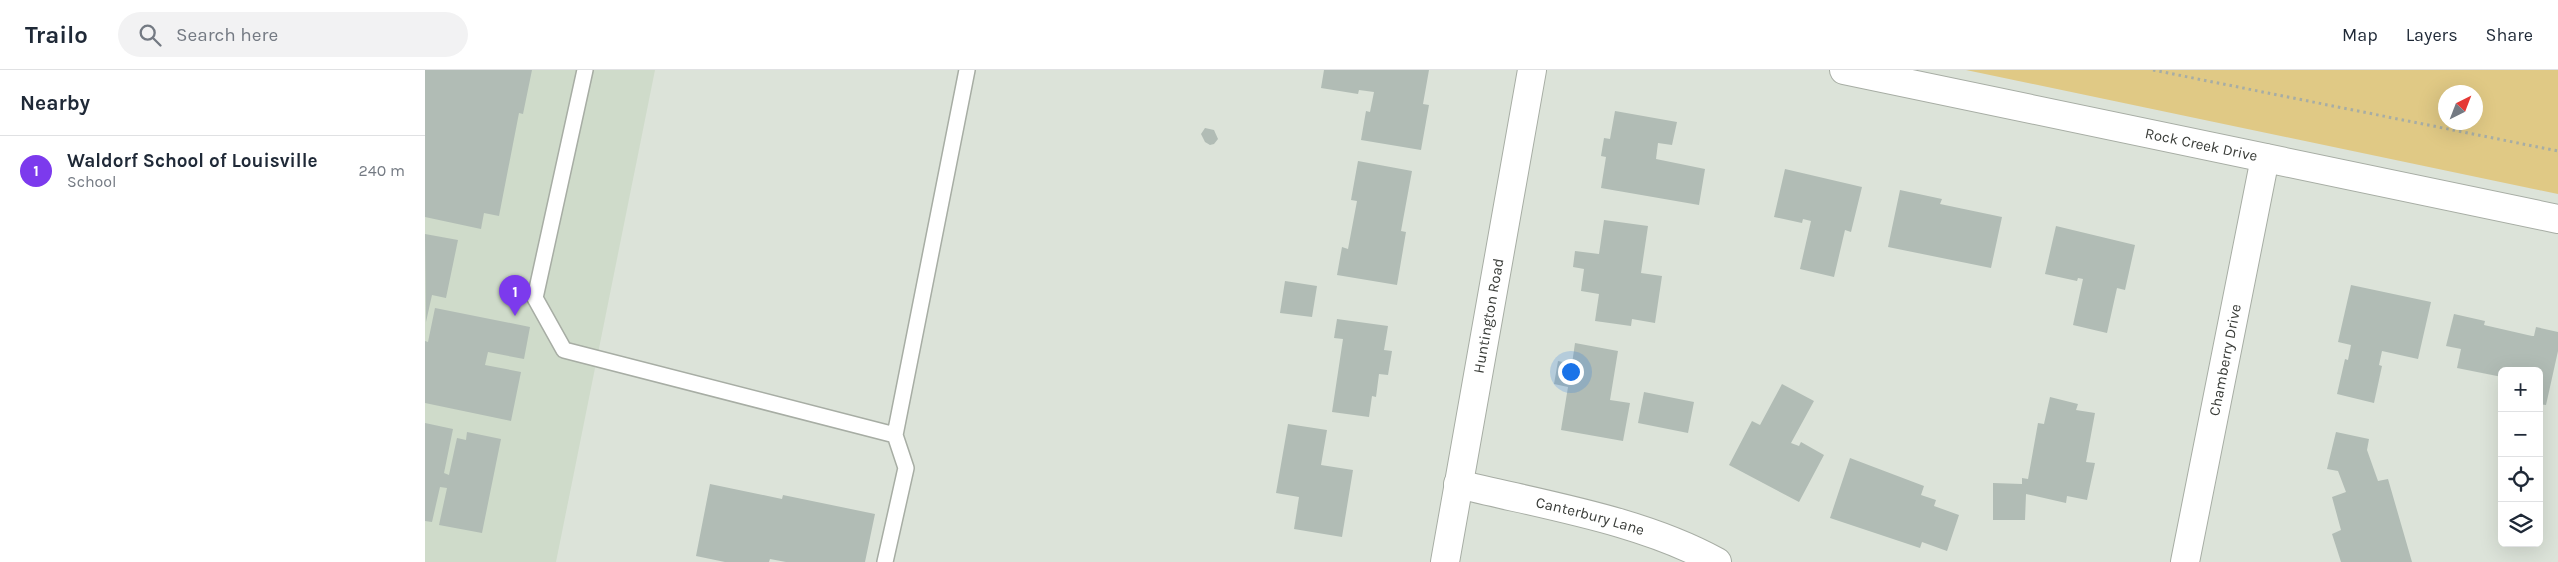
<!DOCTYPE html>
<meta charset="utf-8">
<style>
:root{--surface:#fff;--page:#f2f2f3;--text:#1f2937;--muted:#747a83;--line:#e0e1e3;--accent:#7c3aed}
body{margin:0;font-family:Karla,sans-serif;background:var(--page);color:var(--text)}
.controls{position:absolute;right:15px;bottom:15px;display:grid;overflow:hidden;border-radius:8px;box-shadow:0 5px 20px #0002}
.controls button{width:45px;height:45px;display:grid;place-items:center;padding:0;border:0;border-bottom:1px solid var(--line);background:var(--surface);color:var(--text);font:25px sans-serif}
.compass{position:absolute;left:2013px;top:15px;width:45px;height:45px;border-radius:50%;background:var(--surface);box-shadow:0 5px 20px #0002;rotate:42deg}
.you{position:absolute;left:1145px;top:301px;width:18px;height:18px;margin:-12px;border:4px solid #fff;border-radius:50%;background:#1a73e8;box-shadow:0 0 0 8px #1a73e833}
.badge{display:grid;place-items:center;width:32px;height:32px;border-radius:50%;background:var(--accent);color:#fff;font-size:16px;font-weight:700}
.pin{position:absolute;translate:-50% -41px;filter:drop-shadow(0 1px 2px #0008)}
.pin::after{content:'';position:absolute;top:26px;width:18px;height:15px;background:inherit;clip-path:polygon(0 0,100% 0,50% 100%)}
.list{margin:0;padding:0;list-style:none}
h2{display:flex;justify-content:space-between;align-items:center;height:65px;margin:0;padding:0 20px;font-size:21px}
h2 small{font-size:16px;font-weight:400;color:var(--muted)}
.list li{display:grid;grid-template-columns:32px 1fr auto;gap:15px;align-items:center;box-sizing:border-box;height:70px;padding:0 20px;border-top:1px solid var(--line)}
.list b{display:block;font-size:19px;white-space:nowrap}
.list p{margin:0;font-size:16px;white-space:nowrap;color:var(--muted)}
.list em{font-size:16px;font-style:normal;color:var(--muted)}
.icon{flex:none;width:28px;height:28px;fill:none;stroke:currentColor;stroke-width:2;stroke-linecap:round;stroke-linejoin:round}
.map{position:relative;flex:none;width:2133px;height:492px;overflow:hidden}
header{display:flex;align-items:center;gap:30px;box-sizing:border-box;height:70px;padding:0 25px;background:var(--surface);border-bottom:1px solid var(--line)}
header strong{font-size:24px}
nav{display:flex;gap:28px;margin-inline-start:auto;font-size:18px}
.search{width:350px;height:45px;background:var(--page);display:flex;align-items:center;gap:12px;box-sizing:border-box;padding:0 18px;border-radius:28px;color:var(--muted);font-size:19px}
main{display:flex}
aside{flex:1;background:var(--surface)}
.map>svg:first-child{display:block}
.built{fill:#cfdbca}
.green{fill:#e0c985;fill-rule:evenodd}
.building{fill:#b1bcb5}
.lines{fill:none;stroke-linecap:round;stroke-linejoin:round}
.lane-casing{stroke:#a7ada4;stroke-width:18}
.street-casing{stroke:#a7ada4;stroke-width:30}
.path{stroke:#a7ada5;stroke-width:3;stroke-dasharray:2.5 4;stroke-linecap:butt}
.lane{stroke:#fff;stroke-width:15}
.street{stroke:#fff;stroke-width:28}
.labels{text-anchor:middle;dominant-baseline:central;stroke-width:4;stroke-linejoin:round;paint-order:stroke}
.street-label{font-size:15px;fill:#383b37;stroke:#fff}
</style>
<header>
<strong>Trailo</strong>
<div class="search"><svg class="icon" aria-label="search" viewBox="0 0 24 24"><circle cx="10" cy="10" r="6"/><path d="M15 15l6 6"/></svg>Search here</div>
<nav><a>Map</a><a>Layers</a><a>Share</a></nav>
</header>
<main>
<aside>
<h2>Nearby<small></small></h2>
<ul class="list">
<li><span class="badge">1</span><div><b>Waldorf School of Louisville</b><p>School</p></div><em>240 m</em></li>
</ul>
</aside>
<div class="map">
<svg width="2133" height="492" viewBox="0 0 2133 492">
<rect width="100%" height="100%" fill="#dce3d9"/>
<path class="built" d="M0,0H230L131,492H0Z"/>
<path class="green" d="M1541,0H2133V124ZM2050,22V52H2020V22Z"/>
<path class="building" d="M0,0H107L98,44L94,43L74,146L59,143L56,159L0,147Z
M899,0H1004L998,34L1004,35L996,80L936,70L941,41L945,42L949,22L934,20L933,24L896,18Z
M1190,41L1252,52L1247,75L1233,73L1231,89L1280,99L1274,135L1176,118L1181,87L1176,86L1179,68L1185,69Z
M780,58L789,60L793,69L789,74L785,75L780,72L776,64Z
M933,91L987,101L976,161L981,162L972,215L912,205L917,177L923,179L932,131L926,130Z
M1360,99L1437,117L1426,162L1420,160L1409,207L1375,199L1386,151L1378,149L1377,153L1349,147Z
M1475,120L1517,129L1515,134L1577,147L1566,198L1463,177Z
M1179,150L1223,156L1216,203L1237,206L1230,253L1207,249L1206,256L1170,251L1174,224L1156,221L1159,199L1148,197L1150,181L1174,184Z
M1631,156L1710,175L1700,220L1692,218L1682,263L1648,255L1658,209L1653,208L1652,211L1620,204Z
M0,164L33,170L21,228L7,225L1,252Z
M860,211L892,216L887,247L855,243Z
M1926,215L2006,232L1993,289L1957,281L1954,295L1957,296L1949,333L1912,324L1920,289L1923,290L1926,275L1913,272Z
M10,238L105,257L99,289L63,282L60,295L96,302L86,351L0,333V271L3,272Z
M2029,244L2060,251L2059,255L2107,266H2109L2111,257L2133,262V281L2121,335L2114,334V301H2077V307L2032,298L2036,279L2021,276Z
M912,249L963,256L959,280L967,281L963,305L954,304L951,327L947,326L944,347L907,342L918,269L909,268Z
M1150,273L1193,281L1185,330L1205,333L1198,371L1136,360L1143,317L1129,314L1133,291L1147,294Z
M1357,314L1389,331L1366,373L1374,376L1376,372L1399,385L1374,432L1304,395L1327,351L1335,355Z
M1219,322L1269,332L1263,363L1213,353Z
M1625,327L1653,334L1651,340L1670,343L1661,392L1670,393L1662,430L1642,426L1641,433L1601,424L1600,450H1568V413L1597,414V408L1603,409L1613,353L1619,354Z
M0,353L28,359L19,403L24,405L32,368L41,370L42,362L76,369L57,463L14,455L22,418L15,417L7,452L0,451Z
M863,354L902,360L896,395L928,400L917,467L869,459L874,427L851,423Z
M1911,362L1944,369L1942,380L1953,411L1963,409L1987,492H1916L1907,464L1916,460L1907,427L1921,422L1913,401L1902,399Z
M1425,388L1499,416L1496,425L1511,430L1509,436L1534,445L1522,481L1497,472L1495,478L1405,448Z
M285,414L357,429L358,425L450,444L440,492H361L345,489L344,492H300L271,486Z"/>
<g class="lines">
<defs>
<path id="lane" d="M160,0L110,228L139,280L470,365L542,0
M460,492L481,398L470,365"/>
<g id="street">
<path id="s1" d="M1419,0L2133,149"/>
<path id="s2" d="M1033,414C1118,435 1216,450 1292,492"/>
<path id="s3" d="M1020,492L1107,0"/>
<path id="s4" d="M1760,492L1840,88"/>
</g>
</defs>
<use href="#lane" class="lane-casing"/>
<use href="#street" class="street-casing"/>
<path class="path" d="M1728,0L2133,81"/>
<use href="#lane" class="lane"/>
<use href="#street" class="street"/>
</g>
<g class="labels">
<g class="street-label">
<text stroke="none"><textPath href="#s1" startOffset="365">Rock Creek Drive</textPath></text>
<text stroke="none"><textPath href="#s3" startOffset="250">Huntington Road</textPath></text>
<text stroke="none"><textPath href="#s4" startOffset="206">Chamberry Drive</textPath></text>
<text stroke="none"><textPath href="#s2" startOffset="136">Canterbury Lane</textPath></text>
</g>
</g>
</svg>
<div class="controls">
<button>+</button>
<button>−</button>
<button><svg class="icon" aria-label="locate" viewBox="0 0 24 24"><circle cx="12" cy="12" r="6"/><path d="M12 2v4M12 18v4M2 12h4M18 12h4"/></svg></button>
<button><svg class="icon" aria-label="layers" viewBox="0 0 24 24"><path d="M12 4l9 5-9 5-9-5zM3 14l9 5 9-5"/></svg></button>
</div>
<svg class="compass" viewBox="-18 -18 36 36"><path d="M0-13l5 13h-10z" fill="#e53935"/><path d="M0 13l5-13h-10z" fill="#747a83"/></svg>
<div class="you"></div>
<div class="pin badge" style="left:90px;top:246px">1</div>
</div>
</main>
